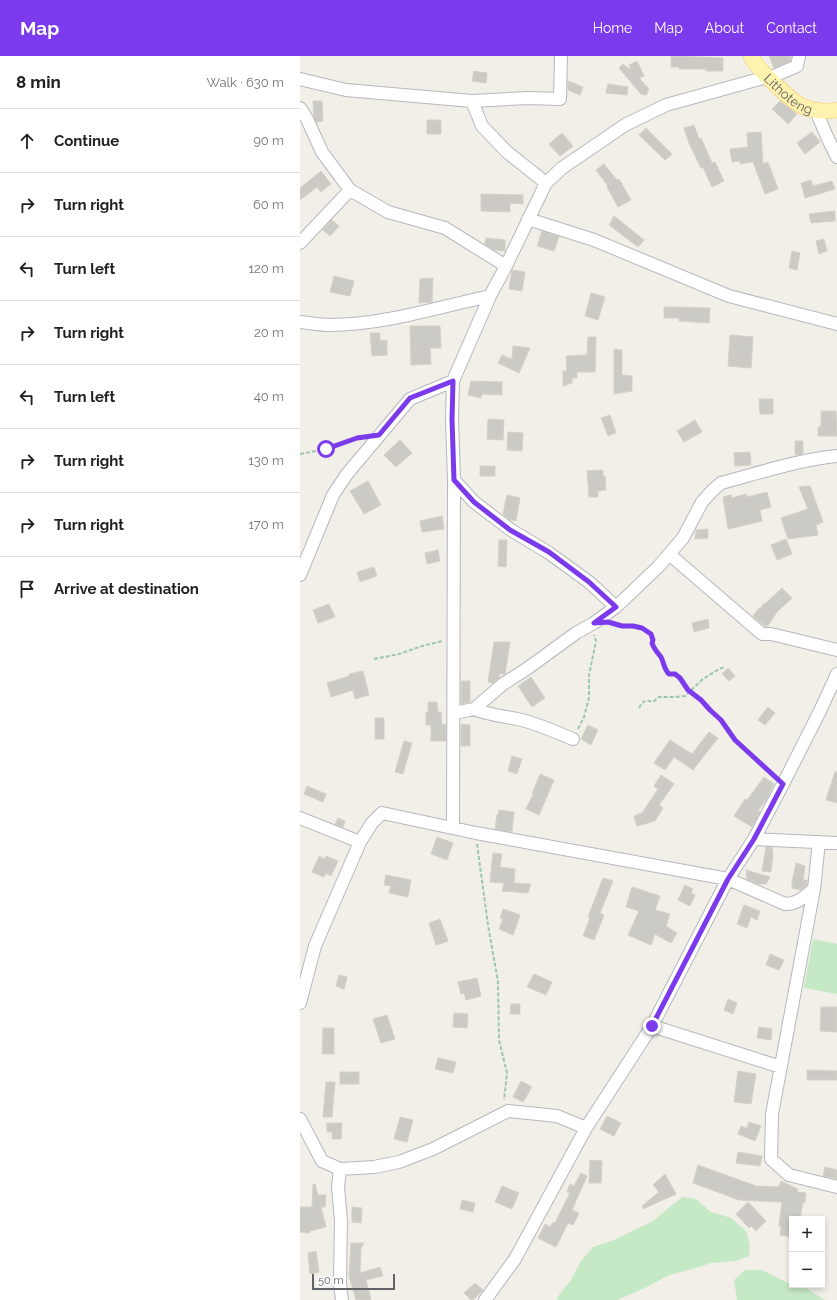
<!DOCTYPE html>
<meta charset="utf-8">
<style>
:root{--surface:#fff;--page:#f2f2f2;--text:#202124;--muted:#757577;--line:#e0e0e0;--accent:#7c3aed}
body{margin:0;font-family:Raleway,sans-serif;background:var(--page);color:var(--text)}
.controls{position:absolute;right:12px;bottom:12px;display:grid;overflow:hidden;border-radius:0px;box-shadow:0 2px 6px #0003}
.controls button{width:36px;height:36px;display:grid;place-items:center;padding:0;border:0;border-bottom:1px solid var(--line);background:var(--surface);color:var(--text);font:20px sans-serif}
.scale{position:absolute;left:12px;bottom:10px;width:83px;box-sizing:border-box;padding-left:4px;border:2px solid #5f6368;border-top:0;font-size:11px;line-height:14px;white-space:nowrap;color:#5f6368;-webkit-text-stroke:3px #fff;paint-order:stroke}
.stop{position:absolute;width:12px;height:12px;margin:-9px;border:3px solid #7c3aed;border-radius:50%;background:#fff}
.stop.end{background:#7c3aed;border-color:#fff;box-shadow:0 1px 4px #0008}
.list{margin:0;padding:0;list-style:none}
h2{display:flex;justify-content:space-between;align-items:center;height:52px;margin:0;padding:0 16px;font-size:17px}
h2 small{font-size:13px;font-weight:400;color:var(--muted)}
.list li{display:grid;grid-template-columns:26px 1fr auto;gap:12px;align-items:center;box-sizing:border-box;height:64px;padding:0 16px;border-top:1px solid var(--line)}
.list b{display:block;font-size:15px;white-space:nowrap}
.list em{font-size:13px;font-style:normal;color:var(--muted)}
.icon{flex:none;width:22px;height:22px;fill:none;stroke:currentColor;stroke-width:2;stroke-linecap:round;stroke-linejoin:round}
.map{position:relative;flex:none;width:537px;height:1244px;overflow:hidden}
header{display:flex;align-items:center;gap:24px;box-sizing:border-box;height:56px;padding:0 20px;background:var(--accent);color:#fff}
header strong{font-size:19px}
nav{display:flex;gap:22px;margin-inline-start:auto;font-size:14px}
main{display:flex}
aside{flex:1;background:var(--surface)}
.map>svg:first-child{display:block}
.green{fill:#c5e8c5}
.building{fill:#cccac5;stroke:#d6d1c6}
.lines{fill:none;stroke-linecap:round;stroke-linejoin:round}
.minor-casing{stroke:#b5b8bc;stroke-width:14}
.major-casing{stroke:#f2c960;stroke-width:16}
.path{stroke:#9cc7a9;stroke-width:2;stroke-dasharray:4 2;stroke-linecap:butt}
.minor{stroke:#fff;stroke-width:12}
.major{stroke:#fff2af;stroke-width:15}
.route{stroke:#7c3aed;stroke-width:5}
.labels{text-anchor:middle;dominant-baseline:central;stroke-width:3.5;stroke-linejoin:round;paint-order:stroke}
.street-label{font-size:13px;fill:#5f6368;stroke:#fff}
</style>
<header>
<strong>Map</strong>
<nav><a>Home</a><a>Map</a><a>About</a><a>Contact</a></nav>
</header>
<main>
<aside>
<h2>8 min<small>Walk · 630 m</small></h2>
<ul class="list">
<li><svg class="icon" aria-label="ahead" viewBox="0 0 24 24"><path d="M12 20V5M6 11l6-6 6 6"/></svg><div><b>Continue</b></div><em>90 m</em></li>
<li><svg class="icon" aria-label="right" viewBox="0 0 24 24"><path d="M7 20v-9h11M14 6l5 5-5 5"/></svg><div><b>Turn right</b></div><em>60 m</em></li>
<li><svg class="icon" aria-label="left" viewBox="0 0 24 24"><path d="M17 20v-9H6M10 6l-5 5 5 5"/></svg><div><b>Turn left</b></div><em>120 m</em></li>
<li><svg class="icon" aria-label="right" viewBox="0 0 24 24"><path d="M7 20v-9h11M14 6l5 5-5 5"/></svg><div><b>Turn right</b></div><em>20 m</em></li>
<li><svg class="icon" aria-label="left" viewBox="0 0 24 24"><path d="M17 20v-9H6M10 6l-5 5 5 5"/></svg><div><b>Turn left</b></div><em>40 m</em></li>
<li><svg class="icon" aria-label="right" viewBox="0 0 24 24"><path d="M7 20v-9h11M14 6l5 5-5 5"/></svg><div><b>Turn right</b></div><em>130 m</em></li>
<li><svg class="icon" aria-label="right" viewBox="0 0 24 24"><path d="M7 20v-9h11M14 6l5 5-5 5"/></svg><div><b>Turn right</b></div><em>170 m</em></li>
<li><svg class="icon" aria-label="arrive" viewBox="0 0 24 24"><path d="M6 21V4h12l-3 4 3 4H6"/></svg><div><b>Arrive at destination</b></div></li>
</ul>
</aside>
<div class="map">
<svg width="537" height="1244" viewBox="0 0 537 1244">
<rect width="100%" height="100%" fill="#f1efe8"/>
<path class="green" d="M513,883L537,888V938L504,932Z
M383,1141L396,1143L411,1156L431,1162L446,1175L450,1189L449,1200L436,1205L411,1207L392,1213L369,1219L349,1230L317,1244H257L259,1239L271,1224L281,1205L293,1191L314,1184L353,1165L371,1150Z
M445,1214H462L492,1229L506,1232L525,1244H437L434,1224Z"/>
<path class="building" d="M371,0L423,2V15H406V13H379V11H371Z
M469,0H491L490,5L474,12Z
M337,5L344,20L339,22L349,33L346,39L341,38L319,12L323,8L329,13L331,12L329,9Z
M174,15L187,17L186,27L172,25Z
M268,25L283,31L280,39L268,34Z
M308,28L328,31L327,39L306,37Z
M13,45H22L23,65L16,66L14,61Z
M480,45L497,58L488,68L472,53Z
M127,64H141V78H127Z
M394,69L399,83L401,82L412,107L415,106L424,125L412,131L403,111L401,112L389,87L384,72Z
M346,72L372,98L365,104L339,79Z
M461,76L463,108L468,106L478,133L465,138L453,106L440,108V105L432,106L430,93L448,91L447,77Z
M512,76L520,86L505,98L497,87Z
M262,77L273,90L260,100L249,88Z
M304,108L317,124L319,123L331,144L318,151L307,131L308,130L296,114Z
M21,115L31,128L21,136L17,131L0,144V132Z
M511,124L513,130L532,125L535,133L505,142L501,127Z
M181,138L223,139V148L210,147V156L181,155Z
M535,155V165L511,167L509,158Z
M314,160L344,184L338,191L309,169Z
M32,164L39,170L30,180L23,174Z
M242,175L259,181L254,195L237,190Z
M186,182L205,184V195L194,194L185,188Z
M524,183L527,195L519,198L516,185Z
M492,195L500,197L497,214L489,212Z
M212,214L225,216L222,235L209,233Z
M34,220L54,225L50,240L30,236Z
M133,222L132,246L119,247L120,223Z
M291,237L305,241L298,264L285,260Z
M364,251H379L410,252L409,267L379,265V262H364Z
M110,270H140L141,292H130L131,308L111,309Z
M70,277H80V285L87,284V299L72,300Z
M430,279L453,281L451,312L428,310Z
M288,281H296L295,316H277V322H272V327L263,330V315H267L266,300L287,299Z
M213,290L230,292L219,317L198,307L202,299L212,303Z
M314,293L322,294V319L332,320V335L314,338Z
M171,325L202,326V339L182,338L181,342L168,339Z
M459,343H473V358H460Z
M521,355H536L537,380H518V371H521Z
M310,359L316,377L308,380L301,362Z
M188,363L204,364L203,384L187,383Z
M395,364L402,376L384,386L377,375Z
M208,376L223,377L222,395L207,394Z
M100,384L112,397L96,411L84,399Z
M495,385H503V398L495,399Z
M450,396L451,409L435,410L434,397Z
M180,410H195V420H180Z
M303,414V420H305L306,434L298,435V441H289L287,415Z
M68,425L81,449L64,458L50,435Z
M510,430L523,466L516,469L518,479L488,483L481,462L508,453L499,431Z
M467,436L471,451L460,454L462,465L428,473L423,441L431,439L432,442L446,438L447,441Z
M207,439L220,442L216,465L210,464L203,458Z
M142,460L144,473L122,476L120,465Z
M408,473V482L395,483L396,474Z
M486,483L492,498L477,504L471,489Z
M199,484H207L206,511L198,510Z
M138,494L140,505L127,508L125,497Z
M74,511L77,520L60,526L57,516Z
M482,532L492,542L477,556L468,570H465L453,560L459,552L460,553L464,547L465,548Z
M29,548L35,561L18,567L13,554Z
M408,563L409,572L394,576L392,567Z
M194,586H210L205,618H199V622L193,627L188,626Z
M428,612L435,620L429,625L422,618Z
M63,615L69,639L55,643L53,634L31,641L27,627L49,620V618Z
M231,621L245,642L232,651L218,630Z
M161,625H170V646L161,648Z
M128,646H137L138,656H141L142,669L146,668V685H131V669H126V656H128Z
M468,651L475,657L465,669L458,664Z
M75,662H84V683H75Z
M161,668L170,669V690H161Z
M288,669L298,674L291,689L281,683Z
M409,676L418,682L393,714L374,701L365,714L354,707L370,684L392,698Z
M104,685L112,687L103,718L95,716Z
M212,700L222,703L217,718L208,715Z
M535,716H537V747L526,744Z
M240,718L254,724L239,759L226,753L233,739L232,738Z
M361,719L374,728L359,749L363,752L355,765L337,770L334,760L342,757L358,733L354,730Z
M464,721L474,728L466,744L458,755L460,756L452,771L434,760L445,743L447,744Z
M7,730L26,738L23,746L4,738Z
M199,754L214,756L212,776L195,773L197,759H198Z
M38,762L45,765L43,771L35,768Z
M137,781L153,787L147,804L131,798Z
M466,791H472L473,799L471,816L462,815Z
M193,797L202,798L200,811L215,813L214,827L231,828L228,837L202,835L204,827L190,826Z
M19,800L25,803L26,800L38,805L31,820L26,817L24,821L12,816Z
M496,807L505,810L503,824H507V829L501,834L492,832V826Z
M446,814L470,821L466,828H458L447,823Z
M86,819L111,824L108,841L89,837L91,830L84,829Z
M303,822L313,825L300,857L304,859L294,884L283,880L290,862L288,861Z
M385,829L393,833L391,837L395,839L390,850L378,844Z
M332,831L360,840L355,854L370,858L366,870L377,877L371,887L355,878L351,889L328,879L339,855L326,851Z
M444,849L460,855L457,864L451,861L447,872L437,868Z
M203,853L220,859L213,879L199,873L203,863L200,862Z
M140,863L148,885L136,889L129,867Z
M470,898L484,904L479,914L466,909Z
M234,918L252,926L246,939L227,931Z
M39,919L47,921L44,933L36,930Z
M177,922L181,940L166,944L164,937L161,938L158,926Z
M428,943L437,947L433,958L424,954Z
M211,948H220V958H210Z
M521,951H537V976L520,975Z
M154,957L168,958L167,972L153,971Z
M87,959L95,983L81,987L73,963Z
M459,971L472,973L471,984L457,982Z
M23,972H34V998H22Z
M138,1002L156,1006L153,1017L135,1013Z
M507,1014L537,1015V1024H507Z
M438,1015L456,1018L451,1048L434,1046Z
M40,1016H59V1028H40Z
M221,1025L232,1031L223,1046L213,1041Z
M26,1026H35L32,1061H23Z
M307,1060L321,1067L314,1080L300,1073Z
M100,1061L113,1064L107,1086L94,1083Z
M449,1066L461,1070L455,1085L438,1078L441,1070L447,1072Z
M27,1067H42L41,1083H32V1076H27Z
M438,1096L462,1100L460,1110L436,1107Z
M290,1104L302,1105L301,1127H289Z
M398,1109L456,1130L479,1131L481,1125L498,1133L497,1136L506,1137L505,1147L503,1146L500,1163H492V1181L480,1179L481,1171L479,1170L482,1146L439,1144L393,1127Z
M525,1111L537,1114V1123L523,1120Z
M281,1117L287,1120L272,1154L279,1157L273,1169L268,1167L256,1191L238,1182L245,1168L250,1171L253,1166L255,1167L270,1137L267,1136L270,1128L274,1130Z
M365,1118L376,1138L343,1153L342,1150L359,1136L353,1129Z
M13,1128H15L18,1139H26L25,1151H21L26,1171L10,1175V1177L0,1176V1151H12Z
M202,1130L219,1137L212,1153L195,1146Z
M162,1144L175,1147L173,1156L160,1153Z
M448,1146L466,1165L456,1175L451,1170L449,1172L436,1158Z
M52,1151L62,1152L61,1167L52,1166Z
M51,1187H64L61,1192L60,1217L80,1211L83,1220L66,1224L71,1244H56L49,1220Z
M16,1195L19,1216L10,1218L8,1197Z
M175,1227L183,1234L173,1244H171L164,1237Z"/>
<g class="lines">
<defs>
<path id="minor" d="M0,23L46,34L172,45L182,70L207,96L246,127
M470,24L476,19L497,10L499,0
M172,45L228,42L260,43L261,0
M0,52L7,63L22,96L50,134L88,156L145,172L206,210
M516,55L528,83L537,101
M228,163L294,184L429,240L537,268
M0,187L50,134
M0,266C10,267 20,269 30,269C84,269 138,251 190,240
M154,424L174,446L211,474L249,497L289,526L316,551
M369,498L462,578H471L537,594
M0,519L33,439L47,418L110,343L153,325
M174,653C189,659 202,660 217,663C237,667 255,676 273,683
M154,657L174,653L203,628L228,612L276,577L294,567L316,551L358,511L383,482L402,446L412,435L421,427C459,417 497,404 537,400
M0,762L60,786
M153,772L154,424L152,363L153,325L190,240L206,210L246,127L262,112L325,69L366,49L467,21
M454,783L537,787
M519,786L514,833L472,1058L471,1103L489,1119L537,1131
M0,947L15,890L60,786L72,767L82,757L176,777L428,823L485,848C498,848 505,840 514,833
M352,970L481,1011
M0,1063L22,1105L40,1113L74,1111L99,1106L133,1093L208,1055L257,1060L286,1072
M40,1113L38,1131L41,1165L40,1227L42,1244
M185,1244L215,1203L286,1072L352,970L428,823L454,783L483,728L520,655L537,618"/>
<g id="major">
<path id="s1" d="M451,0C456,12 492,46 504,51C514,55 526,56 537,54"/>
</g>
</defs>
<use href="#minor" class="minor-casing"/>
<use href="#major" class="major-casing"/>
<path class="path" d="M0,398L26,393L57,382L64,381
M313,567C323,570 358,569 352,587C354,593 357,596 361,601C364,607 364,613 369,618H375L379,622L389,634L401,644L410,654L421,664L435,684L474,719
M74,603L99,598L122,590L143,585
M339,652C343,645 345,643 353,646L359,641H375L385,640L403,623L419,613L425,611
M278,673L284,661L289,642V619L296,585L294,579
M177,788L188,869L198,926L199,984L207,1017L204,1044"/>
<use href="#minor" class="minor"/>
<use href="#major" class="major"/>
</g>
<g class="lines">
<path class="route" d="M26,393L57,382L79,379L110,342L153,325L152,363L154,424L174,446L210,474L249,496L289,526L316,551L294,567L308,566L322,570H333L342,572L351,578L353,584L352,587C354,593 357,596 361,601C364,607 364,613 369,618H375L380,622L388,634L401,644L410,654L421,664L435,684L483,728L454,783L428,823L352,970"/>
</g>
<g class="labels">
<g class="street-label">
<text stroke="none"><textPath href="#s1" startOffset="54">Lithoteng</textPath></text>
</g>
</g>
</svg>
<div class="controls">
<button>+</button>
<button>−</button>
</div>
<div class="scale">50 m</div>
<div class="stop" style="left:26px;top:393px"></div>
<div class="stop end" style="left:352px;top:970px"></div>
</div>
</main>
